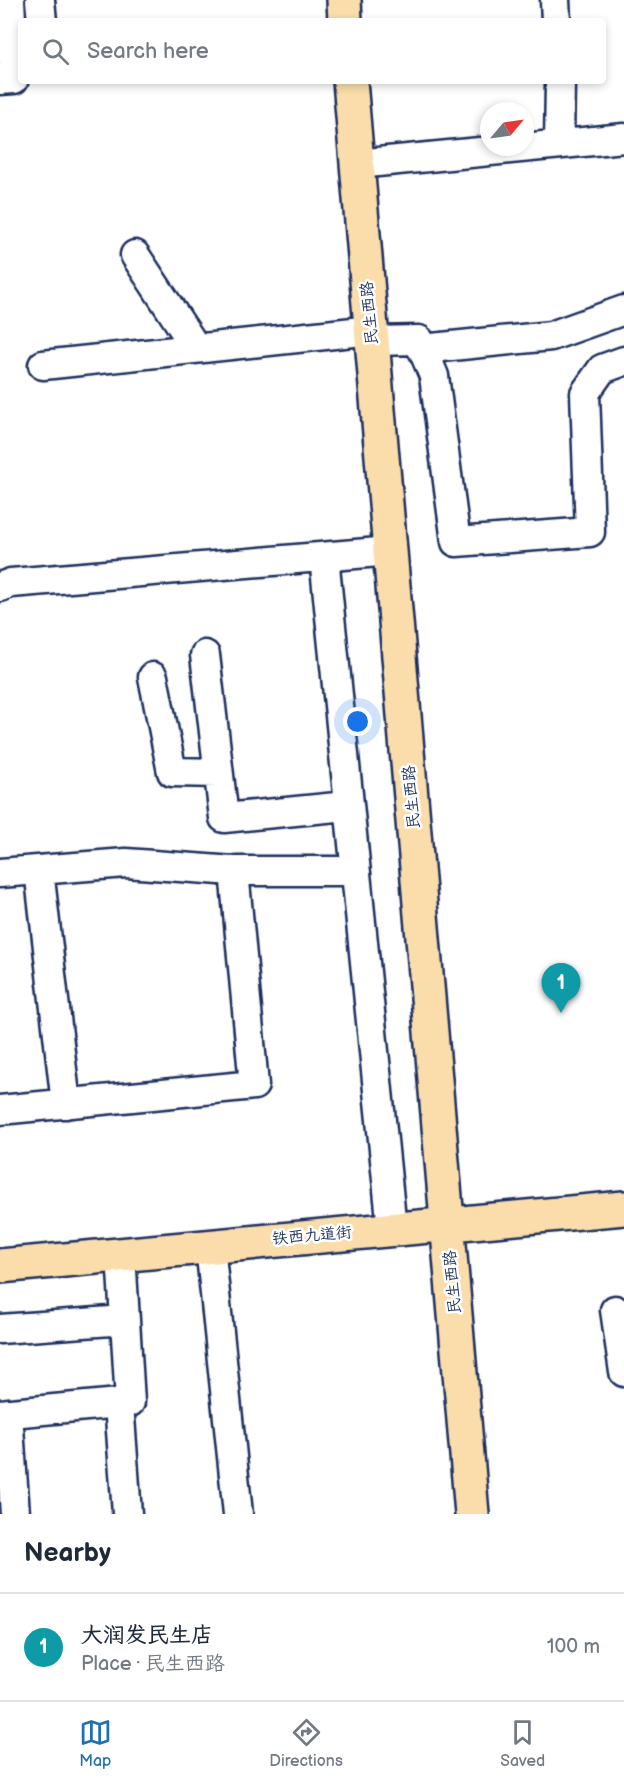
<!DOCTYPE html>
<meta charset="utf-8">
<style>
:root{--surface:#fff;--page:#f2f2f3;--text:#1f2937;--muted:#747a83;--line:#e0e1e3;--accent:#1f6fb2}
body{margin:0;font-family:"Balsamiq Sans","LXGW WenKai TC",sans-serif;background:var(--page);color:var(--text)}
.compass{position:absolute;left:480px;top:102px;width:54px;height:54px;border-radius:50%;background:var(--surface);box-shadow:0 3px 9px #0003;rotate:61deg}
.you{position:absolute;left:358px;top:722px;width:21px;height:21px;margin:-15px;border:4px solid #fff;border-radius:50%;background:#1a73e8;box-shadow:0 0 0 9px #1a73e833}
.badge{display:grid;place-items:center;width:39px;height:39px;border-radius:50%;background:var(--accent);color:#fff;font-size:20px;font-weight:700}
.pin{position:absolute;translate:-50% -50px;filter:drop-shadow(0 2px 3px #0008)}
.pin::after{content:'';position:absolute;top:32px;width:21px;height:18px;background:inherit;clip-path:polygon(0 0,100% 0,50% 100%)}
.list{margin:0;padding:0;list-style:none}
h2{display:flex;justify-content:space-between;align-items:center;height:78px;margin:0;padding:0 24px;font-size:26px}
h2 small{font-size:20px;font-weight:400;color:var(--muted)}
.list li{display:grid;grid-template-columns:39px 1fr auto;gap:18px;align-items:center;box-sizing:border-box;height:108px;padding:0 24px;border-top:2px solid var(--line)}
.list b{display:block;font-size:22px;white-space:nowrap}
.list p{margin:0;font-size:20px;white-space:nowrap;color:var(--muted)}
.list em{font-size:20px;font-style:normal;color:var(--muted)}
.icon{flex:none;width:33px;height:33px;fill:none;stroke:currentColor;stroke-width:2;stroke-linecap:round;stroke-linejoin:round}
.map{position:relative;flex:none;width:624px;height:1514px;overflow:hidden}
.search{position:absolute;background:var(--surface);box-shadow:0 3px 9px #0003;left:18px;right:18px;top:18px;height:66px;display:flex;align-items:center;gap:15px;box-sizing:border-box;padding:0 21px;border-radius:6px;color:var(--muted);font-size:22px}
.sheet{height:186px;background:var(--surface)}
nav{display:flex;justify-content:space-around;align-items:center;box-sizing:border-box;height:84px;border-top:2px solid var(--line);background:var(--surface);font-size:16px;color:var(--muted)}
nav a{display:grid;justify-items:center;gap:3px}
nav .on{color:var(--accent)}
.map>svg:first-child{display:block}
.lines{fill:none;stroke-linecap:round;stroke-linejoin:round}
.minor-casing{stroke:#1b2f5e;stroke-width:33}
.major-casing{stroke:#1b2f5e;stroke-width:38}
.minor{stroke:#fff;stroke-width:28}
.major{stroke:#fbddab;stroke-width:33}
.labels{text-anchor:middle;dominant-baseline:central;stroke-width:5;stroke-linejoin:round;paint-order:stroke}
.street-label{font-size:16px;fill:#1b2f5e;stroke:#fff}
</style>
<div class="map">
<svg width="624" height="1514" viewBox="0 0 624 1514">
<rect width="100%" height="100%" fill="#fff"/>
<filter id="ink" filterUnits="userSpaceOnUse"><feTurbulence type="fractalNoise" baseFrequency=".0167" numOctaves="2"/><feDisplacementMap in="SourceGraphic" scale="12" xChannelSelector="R" yChannelSelector="G"/><feConvolveMatrix kernelMatrix="1 2 1 2 8 2 1 2 1" color-interpolation-filters="sRGB"/></filter>
<g filter="url(#ink)">
<g class="lines">
<defs>
<path id="minor" d="M40,0L42,21
M555,0L556,21
M0,80L14,79L10,0
M559,144L560,81
M357,164L624,138
M135,255L196,348
M373,341L419,340L434,376L456,542L590,532L585,393L602,369L624,361
M422,349L551,336L624,310
M43,365L372,330
M324,557L392,1229
M0,587L11,583L391,551
M205,655L224,818L347,806
M153,677L172,772L218,773
M39,870L66,1104
M0,873L126,863L234,871H354
M0,1110L254,1085L234,871
M210,1246L238,1514
M615,1310L624,1372
M0,1329L125,1320L121,1254
M119,1403L127,1514
M8,1413L15,1514
M0,1414L130,1402L125,1320"/>
<path id="major" d="M344,0L345,21
M350,81L472,1514
M0,1266L624,1208"/>
</defs>
<use href="#minor" class="minor-casing"/>
<use href="#major" class="major-casing"/>
<use href="#minor" class="minor"/>
<use href="#major" class="major"/>
</g>
</g>
<g class="labels">
<g class="street-label">
<text transform="translate(370 313) rotate(-95)">民生西路</text>
<text transform="translate(412 797) rotate(-95)">民生西路</text>
<text transform="translate(312 1236) rotate(-5)">铁西九道街</text>
<text transform="translate(453 1282) rotate(-95)">民生西路</text>
</g>
</g>
</svg>
<svg class="compass" viewBox="-18 -18 36 36"><path d="M0-13l5 13h-10z" fill="#e53935"/><path d="M0 13l5-13h-10z" fill="#747a83"/></svg>
<div class="you"></div>
<div class="pin badge" style="left:561px;top:1013px;background:#0f9aa8">1</div>
<div class="search"><svg class="icon" aria-label="search" viewBox="0 0 24 24"><circle cx="10" cy="10" r="6"/><path d="M15 15l6 6"/></svg>Search here</div>
</div>
<section class="sheet">
<h2>Nearby<small></small></h2>
<ul class="list">
<li><span class="badge" style="background:#0f9aa8">1</span><div><b>大润发民生店</b><p>Place · 民生西路</p></div><em>100 m</em></li>
</ul>
</section>
<nav>
<a class="on"><svg class="icon" aria-label="map" viewBox="0 0 24 24"><path d="M3 6l6-2 6 2 6-2v14l-6 2-6-2-6 2zM9 4v14M15 6v14"/></svg>Map</a>
<a><svg class="icon" aria-label="directions" viewBox="0 0 24 24"><path d="M12 3l9 9-9 9-9-9zM9 14v-3h6M13 9l2 2-2 2"/></svg>Directions</a>
<a><svg class="icon" aria-label="saved" viewBox="0 0 24 24"><path d="M7 4h10v16l-5-4-5 4z"/></svg>Saved</a>
</nav>
